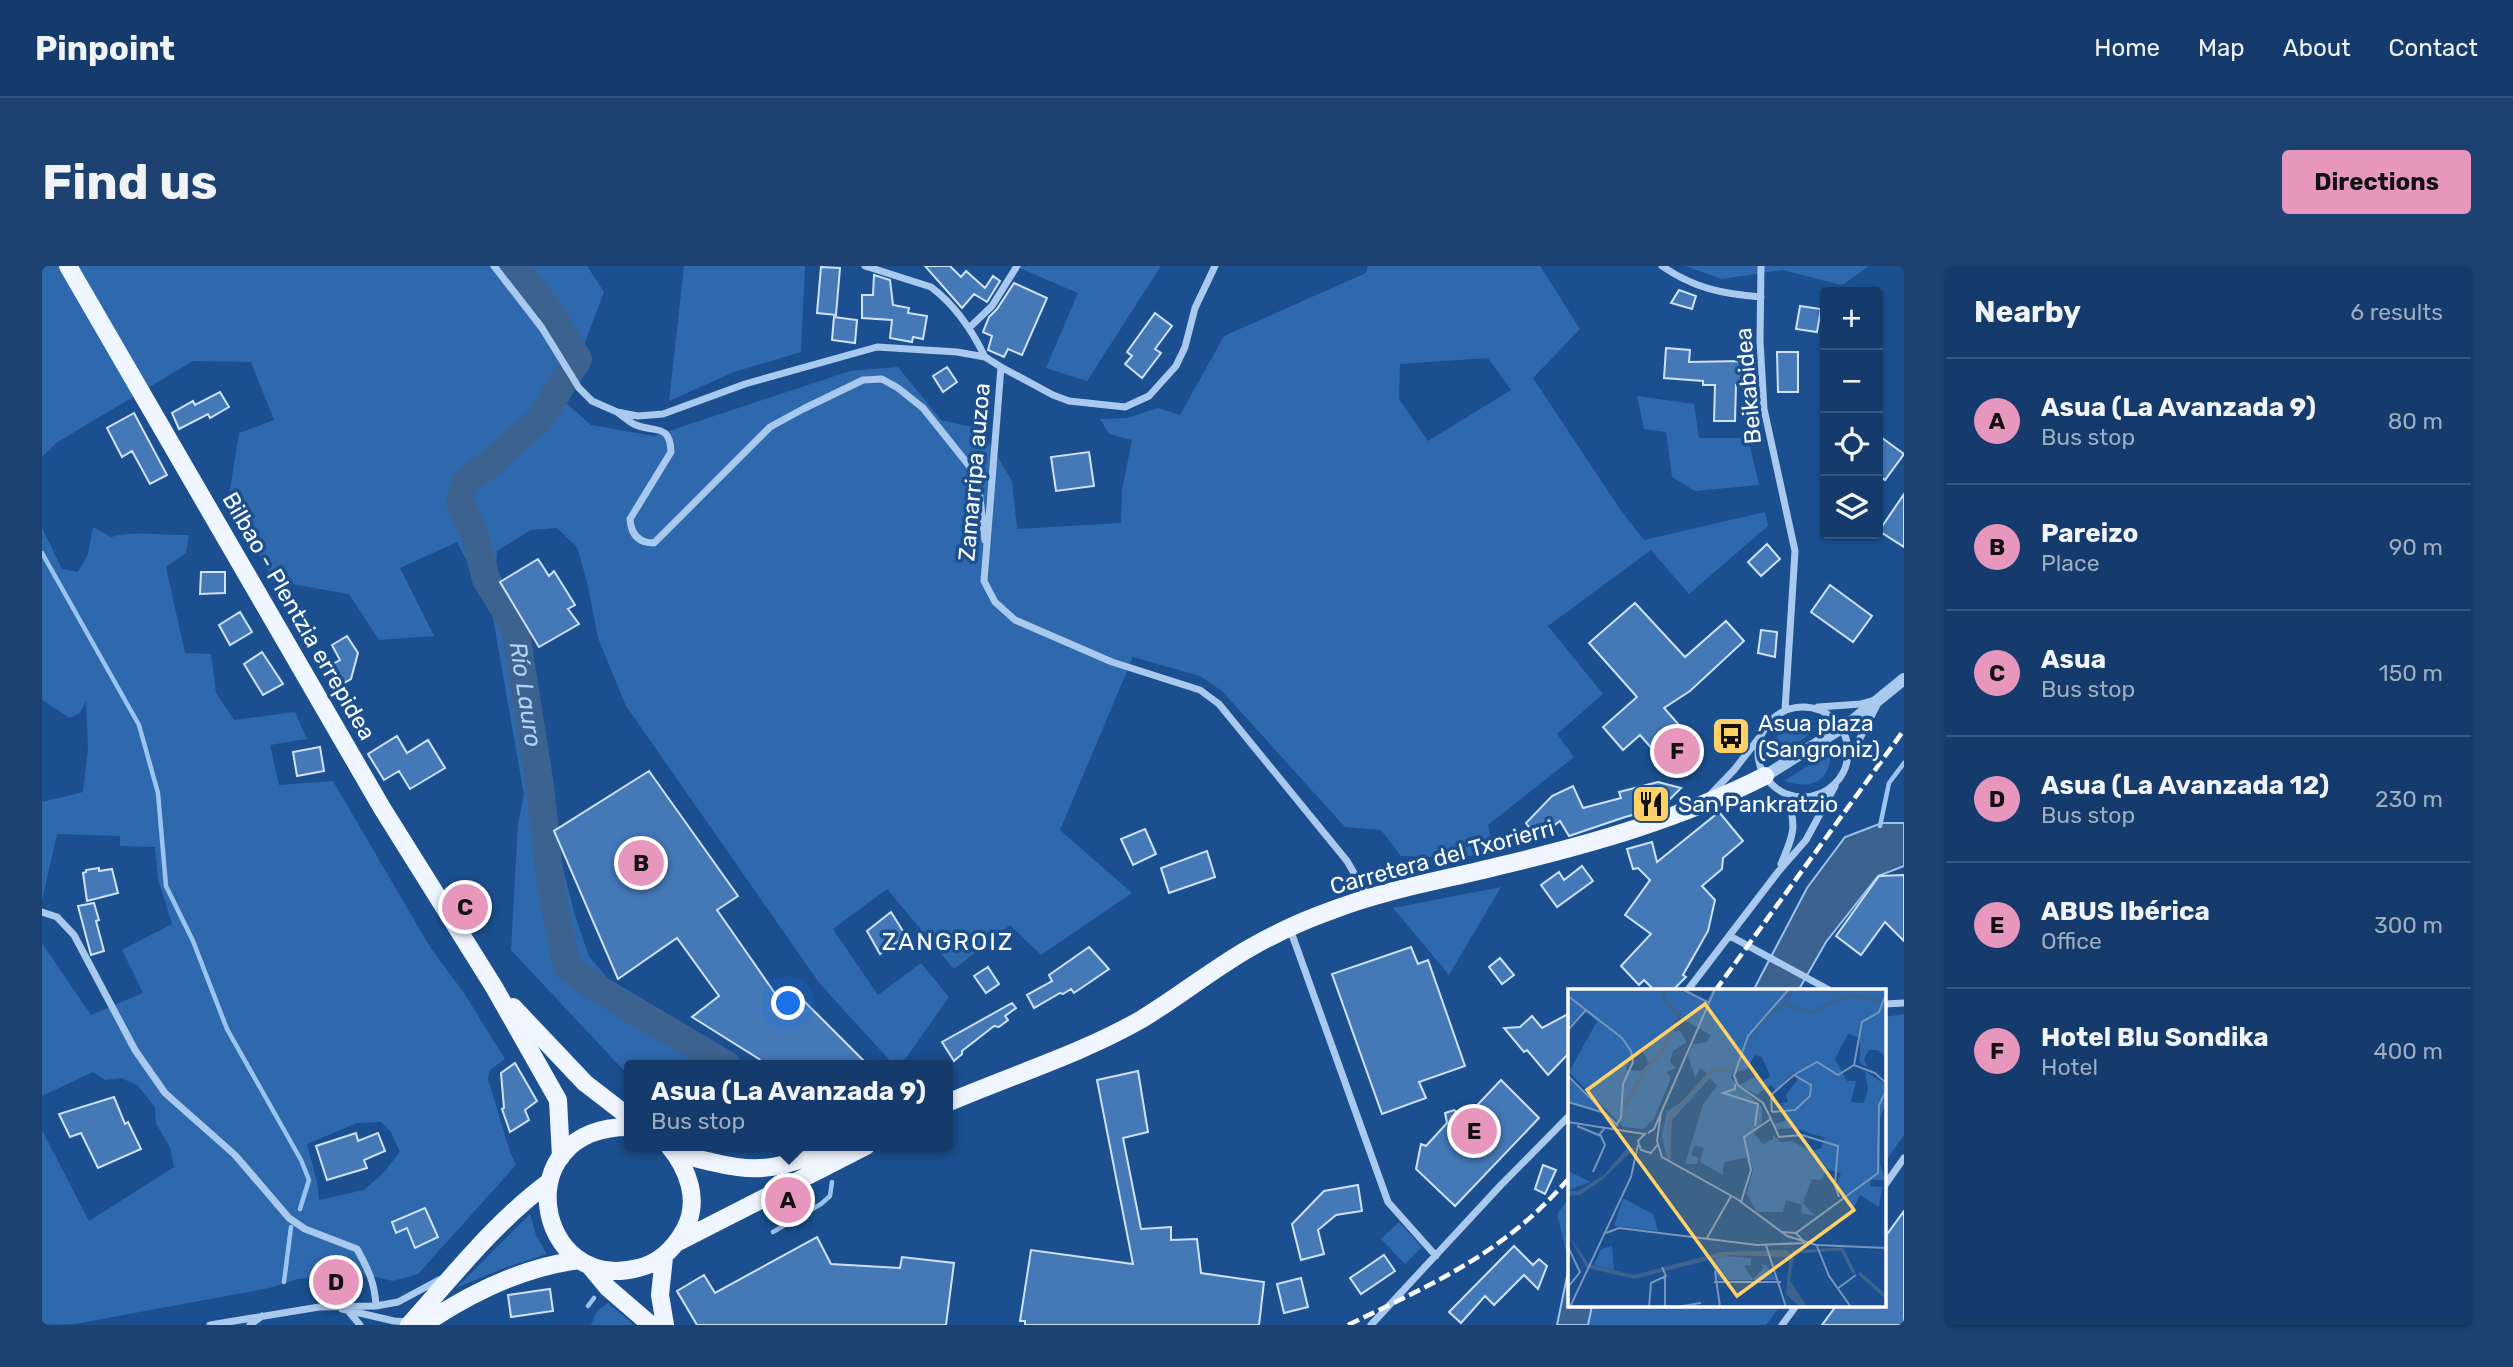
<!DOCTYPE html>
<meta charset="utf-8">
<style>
:root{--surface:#143b6b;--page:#1d4271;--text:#f1f3f6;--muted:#9dadc1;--line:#33557e;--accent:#e797bd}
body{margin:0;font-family:Rubik,sans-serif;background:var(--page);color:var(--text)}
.controls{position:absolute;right:21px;top:21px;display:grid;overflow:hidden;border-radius:7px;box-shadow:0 2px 5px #0004}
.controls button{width:63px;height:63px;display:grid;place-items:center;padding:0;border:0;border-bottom:2px solid var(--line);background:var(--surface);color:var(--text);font:35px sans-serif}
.you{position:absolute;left:747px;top:738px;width:24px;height:24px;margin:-18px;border:5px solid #fff;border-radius:50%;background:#1a73e8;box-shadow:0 0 0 10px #1a73e833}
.badge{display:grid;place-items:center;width:46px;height:46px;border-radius:50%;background:var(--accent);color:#111;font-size:23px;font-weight:700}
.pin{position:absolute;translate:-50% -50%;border:4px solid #fff;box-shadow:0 2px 7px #0006}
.popup{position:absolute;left:582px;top:794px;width:329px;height:91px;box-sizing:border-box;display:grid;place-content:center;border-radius:7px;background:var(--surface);filter:drop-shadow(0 2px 5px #0005);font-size:23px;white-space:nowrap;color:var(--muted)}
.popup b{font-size:26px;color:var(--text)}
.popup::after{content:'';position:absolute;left:50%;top:100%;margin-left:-14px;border:14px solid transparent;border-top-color:var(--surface)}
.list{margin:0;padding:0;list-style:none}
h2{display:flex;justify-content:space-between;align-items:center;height:91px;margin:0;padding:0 28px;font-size:30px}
h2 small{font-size:23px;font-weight:400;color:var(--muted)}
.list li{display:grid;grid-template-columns:46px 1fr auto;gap:21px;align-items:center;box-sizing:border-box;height:126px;padding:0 28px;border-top:2px solid var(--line)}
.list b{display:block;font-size:26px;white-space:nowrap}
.list p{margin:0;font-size:23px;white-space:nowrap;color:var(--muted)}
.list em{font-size:23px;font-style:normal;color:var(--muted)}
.icon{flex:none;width:38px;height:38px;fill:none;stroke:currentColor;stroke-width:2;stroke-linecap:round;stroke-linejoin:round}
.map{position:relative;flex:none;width:1862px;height:1059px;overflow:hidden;border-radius:7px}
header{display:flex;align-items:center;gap:42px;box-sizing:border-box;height:98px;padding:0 35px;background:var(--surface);border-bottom:2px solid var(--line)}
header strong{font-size:33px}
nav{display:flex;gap:38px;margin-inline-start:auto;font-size:24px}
.intro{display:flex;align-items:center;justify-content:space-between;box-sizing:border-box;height:168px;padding:0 42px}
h1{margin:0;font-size:49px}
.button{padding:18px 32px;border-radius:7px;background:var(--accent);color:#111;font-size:24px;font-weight:700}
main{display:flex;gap:42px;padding:0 42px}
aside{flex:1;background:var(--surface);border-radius:7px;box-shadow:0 2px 5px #0004}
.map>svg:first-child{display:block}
.green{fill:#2e69ad;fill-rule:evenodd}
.water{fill:#3c6290;stroke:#9cc4f0;stroke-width:2}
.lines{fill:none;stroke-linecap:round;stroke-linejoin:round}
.stream{stroke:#9cc4f0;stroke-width:4.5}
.river{stroke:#3c6290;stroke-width:28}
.building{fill:#4478b7;stroke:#cfe3fa;stroke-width:2}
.minor{stroke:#a9c9ee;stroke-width:7}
.tertiary{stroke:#a9c9ee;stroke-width:12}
.primary{stroke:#f0f6ff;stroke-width:18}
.rail{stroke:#fff;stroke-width:4.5;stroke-dasharray:12 5;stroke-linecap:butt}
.labels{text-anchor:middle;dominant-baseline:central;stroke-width:7;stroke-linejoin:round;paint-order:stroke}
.street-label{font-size:23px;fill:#fff;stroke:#1b4f8f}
.poi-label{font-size:23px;fill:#fff;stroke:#1b4f8f;text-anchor:start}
.water-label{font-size:24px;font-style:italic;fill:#b5d3f5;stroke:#1b4f8f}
.neighbourhood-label{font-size:24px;letter-spacing:2px;fill:#fff;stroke:#1b4f8f}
.inset-river{fill:none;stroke:#3c6290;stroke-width:3.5}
.inset-road{fill:none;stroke:#7695bc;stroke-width:2}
.view{fill:#ffd166;fill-opacity:0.15;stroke:#ffd166;stroke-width:3.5}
.inset-edge{fill:none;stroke:#fff;stroke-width:3.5}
</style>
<header>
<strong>Pinpoint</strong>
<nav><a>Home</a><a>Map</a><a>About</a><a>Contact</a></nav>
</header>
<div class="intro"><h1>Find us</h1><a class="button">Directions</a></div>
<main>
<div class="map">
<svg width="1862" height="1059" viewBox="0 0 1862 1059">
<rect width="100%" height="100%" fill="#1b4f8f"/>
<path class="green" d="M0,0H545L562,26L521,134L549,159L612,170L808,105L856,101L899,154L939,163L970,215L975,263L1079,257L1080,224L1090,174L1067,168L1058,153L1085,152L1116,142L1138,149L1182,70L1324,7L1326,0H1498L1538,63L1491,112L1578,243L1602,274L1723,246L1726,260L1647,328L1609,284L1506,360L1561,428L1515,468L1532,491L1446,559L1451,585L1418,592L1359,590L1339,564L1303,561L1180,425L1158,410L1091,391L1018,564L1090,627L999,689L968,659L912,703L845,623L791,663L836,729L879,697L907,731L859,799H852L778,718L584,440L556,372L545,316L535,281L515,262L489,264L455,285L453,315L492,384L483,389L505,518L511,564L534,653L547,690L566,713L703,799H587V810L469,684L476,557L482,529L449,341L415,276L358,302L392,370L337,374L307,328L232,315L186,236L197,167L232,154L209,96L151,95L14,177L0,191ZM1446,92L1469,124L1386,175L1357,133L1358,98Z
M642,0H763L759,86L692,106L627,135Z
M973,0H1119L1045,115L1004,102L1036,27Z
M1643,0H1827L1800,19L1740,4L1680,13Z
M1595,130L1652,138L1657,172H1706L1717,219L1653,225L1630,211L1624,166L1602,163Z
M51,261L69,271C94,264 121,270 147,269L144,287L124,301L143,387L169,388L174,427L192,454L253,446L265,473L228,479L237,519L291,515L388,681L422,727L463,793L448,804L446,813L468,886L474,899L376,1008L351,1015L319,1008L255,1013L227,1022L33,1058L0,1059V864L47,955L132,901L128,881L114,858L113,841L95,819L79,812L63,814L51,806L0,830V677L49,749L101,727L80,684L130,658L116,613L113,581L78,580V570L15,568L0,635V536L41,526L46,482L44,435L38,447L28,452L0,434V262L20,303L36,306L46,288ZM339,856L349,866L358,886L342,906L322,924L277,934L275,916L265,878L315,857Z
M1750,459H1760L1773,465L1731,492C1730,475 1735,466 1750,459Z
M1789,485C1788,516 1770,524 1742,515Z
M1459,621L1407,709L1351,642Z
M1862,748V869L1843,896V751Z
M1528,931V996L1527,997L1515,948Z
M488,948L494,969L505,988L462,1002L414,1022Z
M1357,956L1380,981L1363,998L1339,973Z
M566,1037L592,1059H549L555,1045Z
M1550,1040H1738L1724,1059H1546Z"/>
<path class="water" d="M1840,557H1862V600L1836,610L1784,676L1756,725H1711L1765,622L1803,571Z
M1528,996V1040H1550L1546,1059H1515Z"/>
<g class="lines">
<path class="stream" d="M0,287L97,459L116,527L124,620L151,675L185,763L259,894L267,914L258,943
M1838,560L1847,517L1862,497
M731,966L779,938L788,930L790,916
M242,1016L249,961
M546,1040L552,1032"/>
<path class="river" id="s1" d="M473,0L508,47L536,93L499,152L451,195L423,216L418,236L433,270L444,313L473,361L498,520L509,621L525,701L553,721L685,799"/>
</g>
<path class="building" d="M883,0H908L919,11L924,5L943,22L951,10L958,15L945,36L932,28L920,42Z
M779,1L798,2L794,49L775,47Z
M832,9L848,14L851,39L867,42L866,47L885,50L881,73L871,71L870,76L848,72L850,54L820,52V29H831Z
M972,17L1005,32L980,89L966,83L962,91L946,84L950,70L941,66L947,51L955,43Z
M1637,24L1654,30L1650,43L1629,37Z
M1758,40L1779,43L1775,66L1754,63Z
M1113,47L1130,60L1113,83L1119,87L1100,112L1083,98L1090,90L1085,86Z
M792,51L815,54L813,77L790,74Z
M1624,82L1648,84L1647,96L1699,95L1700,119H1694L1693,155H1672L1673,119H1661V115L1622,112Z
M1735,86H1756V126H1736Z
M905,101L915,116L901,126L891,110Z
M178,126L187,141L168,152L166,148L137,163L130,147L151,135L153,139Z
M92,147L125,209L108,218L90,185L80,191L65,162Z
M1836,169L1862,188L1843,214L1836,209Z
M1047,186L1052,220L1014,225L1009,191Z
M1862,228V281L1837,265Z
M1725,278L1738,293L1719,310L1706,296Z
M496,293L507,310L512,305L533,339L526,343L537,358L497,381L458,316Z
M159,306H183V327L158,328Z
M1788,319L1830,350L1811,376L1769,346Z
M1593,337L1643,391L1684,355L1702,375L1648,425L1622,442L1660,485L1632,508L1598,469L1581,484L1561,461L1595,431L1547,377Z
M198,346L210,366L188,379L177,359Z
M1719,364L1735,366L1733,391L1716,387Z
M305,370L316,387L309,413L291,423L280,404L298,394L290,379Z
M220,386L241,418L221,429L202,398Z
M355,470L365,487L386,474L403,502L368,523L357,505L342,514L326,488Z
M278,481L282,505L255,510L251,486Z
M607,505L696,630L675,644L746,746L761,734L826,799H722L717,793L650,751L677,730L635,672L576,713L512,565Z
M1616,516L1639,522L1620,541L1583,551L1527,570L1518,555L1495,572L1484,557L1510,530L1531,520L1541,542L1579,532L1577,526Z
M1677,546L1701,575L1681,592L1680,603L1660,620L1673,634L1666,665L1641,709L1644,711L1630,725H1613L1602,714L1597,719L1579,700L1609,668L1583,649L1608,614L1596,602L1591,603L1585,583L1610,576L1615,596Z
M1103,563L1114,588L1091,599L1079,573Z
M1165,585L1173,611L1127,627L1119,602Z
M1540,600L1551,615L1515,641L1499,619L1517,606L1522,614Z
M57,602V605L70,603L76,627L45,635L41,607L44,606V604Z
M1862,609V675L1843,656L1819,689L1794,670L1837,610Z
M52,637L57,654L54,655L62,685L49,689L36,640Z
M849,646L864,670L838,688L825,665Z
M1047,681L1067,703L1032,727L1029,723L1021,728L1018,727L992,742L985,729L1010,715L1007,709Z
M1369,681L1376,698L1386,694L1423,800L1377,816L1384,832L1340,848L1290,708Z
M1458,692L1472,709L1460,718L1447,701Z
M946,701L957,718L944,727L932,710Z
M970,737L974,742L963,750L966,754L957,761L952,760L920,785V788L912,795L900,776Z
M1528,747V786L1506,809L1485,784L1482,786L1462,762L1478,761L1490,750L1500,762Z
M473,797L495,835L483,844L487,854L468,866L460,843L462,842L459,807Z
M1096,805L1106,866L1081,872L1099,963L1129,961V974L1155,973L1159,1007L1222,1016L1217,1059H983V1055H978L989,984L1091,998L1055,814Z
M1459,814L1497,852L1413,940L1374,903L1379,878L1384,880L1405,857L1403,847L1412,844L1423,852Z
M72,831L83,858L86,856L99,883L56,902L39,867L28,871L17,848Z
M314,867L316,875L336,867L343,885L322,894L325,902L285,914L274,880Z
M1501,899L1514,904L1503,928L1493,923Z
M1316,919L1320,945L1294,949L1276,964L1282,988L1259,994L1250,958L1282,925Z
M383,942L396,971L373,982L365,962L354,967L350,956Z
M1862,945V1059H1780L1794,1040H1843V971Z
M775,971L789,998L858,1002L860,991L912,997L904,1059H655L635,1025L662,1009L673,1027Z
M1472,980L1491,999L1497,993L1505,1000L1496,1023L1482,1009L1452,1039L1443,1030L1419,1057L1407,1046Z
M1342,989L1353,1005L1319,1028L1308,1012Z
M1259,1012L1266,1041L1242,1047L1235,1018Z
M508,1023L511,1045L469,1051L466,1029Z"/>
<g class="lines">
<path class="minor" d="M452,0L500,62L537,122L550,135L575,146L596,150L621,148L703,118L835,81L915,86L943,91L959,101
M823,0L889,21C913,39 930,64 943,91
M1173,0L1153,42L1143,81L1134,100L1107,130L1083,141L1027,135L1011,129L959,101L942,315L953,336L973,354L1070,396L1158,424L1177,438L1305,595L1326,631
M1620,0C1651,22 1681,28 1719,31
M1719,0L1718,75L1722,143L1753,285L1743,444
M927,62L950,40L975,0
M575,146C581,150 587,156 594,159C613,167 628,157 629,186L588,253C589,268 596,277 612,277L728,161L761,143L821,114L840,113L856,122L881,142L929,202L936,216L943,274
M1716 486a45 45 0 1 1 90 0a45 45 0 1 1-90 0Z
M1776,441L1819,438L1830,435
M1809,490L1834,441
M1668,529L1692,504L1717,472
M1739,598C1752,568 1755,561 1745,529
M0,646L15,651L32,669L93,784L123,827L193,889L247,952L263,963L315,983C326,1003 333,1017 334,1040
M1248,663L1346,936L1394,990
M1688,670L1789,725
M1645,725L1736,606L1764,574L1793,520
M1843,738L1862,737
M1843,919L1862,892
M300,1043L352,1055L367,1056
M308,1047L318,1059
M168,1059L277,1041L334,1040L356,1036L397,1014
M208,1059L220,1050
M1329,1059L1458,920L1528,849
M1740,1059L1754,1040"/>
<path class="tertiary" d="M1723,510L1809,456L1862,413"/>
<path class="primary" d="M26,0L340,542L452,721L516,834L519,891
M471,741L543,817L587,851
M905,837C970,809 1039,788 1100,753C1136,731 1170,704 1206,683C1232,668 1260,655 1288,645C1342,624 1401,614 1457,600C1549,578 1638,553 1723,510
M587,861C463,861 493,1029 596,1002C618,997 632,983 643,963C658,934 646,903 627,880
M633,883C646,891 659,894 674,897C727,910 747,897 797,880
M636,976L824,880
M622,991L618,1029L623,1059
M547,999L566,1022L609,1059
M367,1059C411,1010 454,955 507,916
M381,1059C428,1027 481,1001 538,994"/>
<path class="rail" d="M1673,725L1862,464
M1306,1059C1393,1017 1464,986 1528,911"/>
</g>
<defs>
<symbol id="bus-square" viewBox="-11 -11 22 22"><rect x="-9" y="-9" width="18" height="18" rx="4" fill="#ffd166" stroke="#1b4f8f"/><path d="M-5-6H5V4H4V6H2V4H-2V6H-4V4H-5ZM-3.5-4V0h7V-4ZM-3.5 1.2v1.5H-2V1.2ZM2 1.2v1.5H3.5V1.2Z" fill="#111"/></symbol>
<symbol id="restaurant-square" viewBox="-11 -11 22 22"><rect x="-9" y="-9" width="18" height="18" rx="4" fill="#ffd166" stroke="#1b4f8f"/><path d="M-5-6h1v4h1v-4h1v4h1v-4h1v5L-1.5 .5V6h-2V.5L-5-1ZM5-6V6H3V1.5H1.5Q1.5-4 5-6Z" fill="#111"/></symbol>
</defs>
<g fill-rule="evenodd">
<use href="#bus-square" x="1667" y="448" width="44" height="44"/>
<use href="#restaurant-square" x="1587" y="516" width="44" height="44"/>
</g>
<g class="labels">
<g class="street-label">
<text transform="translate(1706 120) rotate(-95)">Beikabidea</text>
<text transform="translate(932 206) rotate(-85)">Zamarripa auzoa</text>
<text transform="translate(257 350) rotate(60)">Bilbao - Plentzia errepidea</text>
<text transform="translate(1400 591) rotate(-15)">Carretera del Txorierri</text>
</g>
<g class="poi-label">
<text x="1716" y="457">Asua plaza<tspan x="1716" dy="26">(Sangroniz)</tspan></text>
<text x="1636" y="538">San Pankratzio</text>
</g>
<g class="water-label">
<text stroke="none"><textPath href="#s1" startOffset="508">Río Lauro</textPath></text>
</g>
<g class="neighbourhood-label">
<text x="906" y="676">ZANGROIZ</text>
</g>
</g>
<g transform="translate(1526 723)">
<rect width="318" height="318" fill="#1b4f8f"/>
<path d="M3,0H111L138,14L145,0H318V69L310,61H301L296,70L299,78L292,74V49L280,45L267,70L279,92H288L283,113L296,114L300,101L297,82L318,96V114L312,129V175L317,191H303L302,197L314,198L311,218L292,206L286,218L279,216L268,196L273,184L258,180L253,191L244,190L235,214L247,227L233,224L234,216L218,211L215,223H189L179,205L185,180L181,168L156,173L155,186L132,173L136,159L127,156L123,166L130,169L129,175H117L135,115L149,97L142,89L104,131L102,170L98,166L94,146L99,122L117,111L139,84L132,79L127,89L120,66L125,55L139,53L143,46L112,29L105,42H112L119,53L105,62L102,73L108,79L98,83L103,89L86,130L75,140L55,138L1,83L29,32L16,22L0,38ZM75,63L81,75L74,82L58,81L62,68ZM187,66L194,68L202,87L194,93L190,86L172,96L188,106L203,96L208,101L226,83L230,90L218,106L220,113L214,114L217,132L206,135L208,140L226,139L257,149L253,159L242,162L224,152L212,153L205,145V150L195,155L186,145L194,132V118L163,89L164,84L179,80ZM0,89L25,114L31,121L0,113ZM0,182L23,193L1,201ZM55,209L85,225L90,242L46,237ZM44,257L46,281L26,276L33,260ZM156,267L183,269V276L176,277L185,290L195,280L193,275L198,276L209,291H151L142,272Z" fill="#2e69ad" fill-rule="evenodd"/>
<path d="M60,158L67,159L35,190L12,206L0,207V202H10L36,186ZM0,246L21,275L66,286L153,263L218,261L226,268L222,291L239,318H232L218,305L221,272L217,268L161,266L66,290L19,279Z" fill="#3c6290"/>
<path class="inset-river" d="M217,15L242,24L281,6L319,13M186,43L200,25L217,15L223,0M56,119L78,79L94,63L111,26L96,11L94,0M101,170V130L144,81L169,82M224,263L274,260L286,284M291,284L319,309"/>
<path class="inset-road" d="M114,0L141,14M0,7L54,49L63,62L65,73L55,95L53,129L48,136M0,41L18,21M286,76L294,33L311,23L319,2M0,87L50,137M167,95V100L155,104L190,115L187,137M0,113L37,124M93,123L89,152L94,168L169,210L219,247M204,123L227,121L242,107L243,96L226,86L249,73L270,86L286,76L307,84L319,95M204,123L203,106L226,86M203,130L195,114L170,96L166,87L180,47L221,0M0,133L76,145M9,137L33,147M78,144L70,152L73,161L83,164L90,155M80,144L86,140L147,0M25,183L37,156L32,145L36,140M173,213L183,181L176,148L203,130L211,148L234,146L270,157L267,196L271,208M214,243L228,244L236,253M38,244L51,239L189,256L237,254M228,244L310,184L311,116L319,100M219,247L248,256L319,259M139,249L163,207M198,256L218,318M249,257L261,287L283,318M0,258L12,283L0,298M147,282L152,318M97,288V317L105,318M146,293H213M269,300L288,286M2,318L63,188L70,156M81,318L83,294L98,287L94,278M108,318L133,314"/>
<path class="view" d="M137,15L286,221L169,307L19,101Z"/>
<rect width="318" height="318" class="inset-edge"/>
</g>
</svg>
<div class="controls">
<button>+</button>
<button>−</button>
<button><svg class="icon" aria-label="locate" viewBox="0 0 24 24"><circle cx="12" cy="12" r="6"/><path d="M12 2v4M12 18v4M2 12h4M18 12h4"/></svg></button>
<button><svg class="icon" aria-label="layers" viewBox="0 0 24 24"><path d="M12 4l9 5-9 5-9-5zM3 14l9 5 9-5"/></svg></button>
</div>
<div class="you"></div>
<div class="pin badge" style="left:746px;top:934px">A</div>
<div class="popup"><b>Asua (La Avanzada 9)</b>Bus stop</div>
<div class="pin badge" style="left:599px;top:597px">B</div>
<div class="pin badge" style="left:423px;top:641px">C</div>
<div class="pin badge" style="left:294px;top:1016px">D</div>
<div class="pin badge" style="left:1432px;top:865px">E</div>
<div class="pin badge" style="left:1635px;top:485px">F</div>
</div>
<aside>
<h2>Nearby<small>6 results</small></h2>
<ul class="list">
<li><span class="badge">A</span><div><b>Asua (La Avanzada 9)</b><p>Bus stop</p></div><em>80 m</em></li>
<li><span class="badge">B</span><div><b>Pareizo</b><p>Place</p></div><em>90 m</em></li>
<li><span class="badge">C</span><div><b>Asua</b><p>Bus stop</p></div><em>150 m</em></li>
<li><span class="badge">D</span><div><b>Asua (La Avanzada 12)</b><p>Bus stop</p></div><em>230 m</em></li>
<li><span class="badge">E</span><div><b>ABUS Ibérica</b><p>Office</p></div><em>300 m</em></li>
<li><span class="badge">F</span><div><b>Hotel Blu Sondika</b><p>Hotel</p></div><em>400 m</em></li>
</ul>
</aside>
</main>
